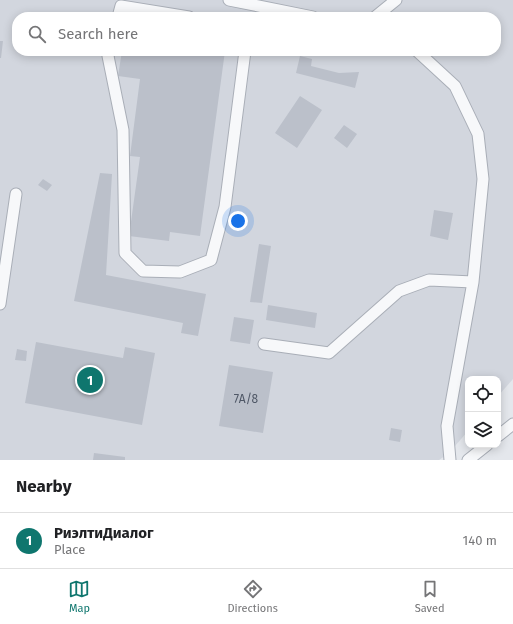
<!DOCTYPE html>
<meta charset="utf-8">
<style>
:root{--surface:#fff;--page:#f6f6f6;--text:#202124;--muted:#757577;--line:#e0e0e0;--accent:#0f766e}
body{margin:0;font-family:"Fira Sans",sans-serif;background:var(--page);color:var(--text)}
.controls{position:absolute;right:12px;bottom:12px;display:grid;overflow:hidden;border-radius:8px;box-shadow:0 2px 10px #0003}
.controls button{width:36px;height:36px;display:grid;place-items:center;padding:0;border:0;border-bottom:1px solid var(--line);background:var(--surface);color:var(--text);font:20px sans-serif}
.you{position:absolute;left:238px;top:221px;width:14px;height:14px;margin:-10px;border:3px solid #fff;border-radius:50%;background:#1a73e8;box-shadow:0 0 0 6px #1a73e833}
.badge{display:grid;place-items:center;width:26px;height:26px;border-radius:50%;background:var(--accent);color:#fff;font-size:13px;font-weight:700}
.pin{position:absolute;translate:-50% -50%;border:2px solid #fff;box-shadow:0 1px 4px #0006}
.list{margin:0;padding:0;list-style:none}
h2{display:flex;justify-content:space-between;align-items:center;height:52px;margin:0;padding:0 16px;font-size:17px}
h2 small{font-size:13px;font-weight:400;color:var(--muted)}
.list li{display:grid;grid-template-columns:26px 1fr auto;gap:12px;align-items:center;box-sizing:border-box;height:56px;padding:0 16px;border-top:1px solid var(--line)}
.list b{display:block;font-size:15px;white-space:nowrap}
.list p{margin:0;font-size:13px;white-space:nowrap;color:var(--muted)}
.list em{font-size:13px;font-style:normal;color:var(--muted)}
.icon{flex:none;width:22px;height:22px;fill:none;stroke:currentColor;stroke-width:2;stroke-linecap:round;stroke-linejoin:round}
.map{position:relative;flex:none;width:513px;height:460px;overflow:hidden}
.search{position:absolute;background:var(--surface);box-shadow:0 2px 10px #0003;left:12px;right:12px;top:12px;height:44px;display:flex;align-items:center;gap:10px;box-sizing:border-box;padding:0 14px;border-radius:16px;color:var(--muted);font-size:15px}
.sheet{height:108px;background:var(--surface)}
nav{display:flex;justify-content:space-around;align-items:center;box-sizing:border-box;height:56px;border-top:1px solid var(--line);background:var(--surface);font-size:11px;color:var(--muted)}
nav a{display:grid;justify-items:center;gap:2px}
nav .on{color:var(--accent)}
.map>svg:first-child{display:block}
.built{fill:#d2d6de;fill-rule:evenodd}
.building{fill:#bbc0ca}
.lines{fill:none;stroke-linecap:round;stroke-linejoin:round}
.minor-casing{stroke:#a9aeb7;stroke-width:13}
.minor{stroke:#f7f8fa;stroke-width:11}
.labels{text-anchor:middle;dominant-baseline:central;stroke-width:3;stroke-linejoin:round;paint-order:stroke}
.number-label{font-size:12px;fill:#4f5766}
</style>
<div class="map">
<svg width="513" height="460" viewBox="0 0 513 460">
<rect width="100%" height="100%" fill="#e4e7ec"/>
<path class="built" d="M0,0H513V379L498,396V379H468V431L449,453L439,460H0ZM17,17H496V51H17Z"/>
<path class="building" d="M0,41H3L1,58H0Z
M122,51H225L200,236L170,232L169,241L129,236L140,157L130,156L140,79L118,76Z
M300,56L312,59L311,66L339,73L359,72L355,88L296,73Z
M300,96L322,110L297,148L275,133Z
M344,125L357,134L347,148L334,138Z
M100,173L112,174L106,275L206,294L198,336L181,333L183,323L74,301Z
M43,179L52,185L47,191L38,185Z
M434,210L453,213L448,240L430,236Z
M259,244L271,246L262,303L250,302Z
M268,305L317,313L315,328L266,320Z
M234,317L254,320L250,344L230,341Z
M36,342L123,358L125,347L155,353L142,425L25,403Z
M17,349L27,351L26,361L15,360Z
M229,365L273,372L263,433L219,426Z
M391,428L402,430L400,442L389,440Z
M94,453L125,457V460H93Z"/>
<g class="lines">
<defs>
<path id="minor" d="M229,0L313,17
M118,17L121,6L189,17
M375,17L396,0
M110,51L108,56L123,130L125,253L143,271L180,272L211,260L225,207L245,51
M417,51L455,86L478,134L483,179L473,282L447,426L450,460
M0,304L16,194
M264,344L329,353L399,291L429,280L473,282
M498,436L513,424
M468,460L487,445"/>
</defs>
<use href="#minor" class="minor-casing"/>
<use href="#minor" class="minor"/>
</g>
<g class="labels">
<g class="number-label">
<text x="246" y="399">7А/8</text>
</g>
</g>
</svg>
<div class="controls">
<button><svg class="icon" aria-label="locate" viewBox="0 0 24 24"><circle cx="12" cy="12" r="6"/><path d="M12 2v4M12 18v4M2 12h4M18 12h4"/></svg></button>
<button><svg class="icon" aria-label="layers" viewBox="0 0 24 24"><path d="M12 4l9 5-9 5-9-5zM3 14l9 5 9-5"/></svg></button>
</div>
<div class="you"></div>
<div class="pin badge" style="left:90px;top:380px">1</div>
<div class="search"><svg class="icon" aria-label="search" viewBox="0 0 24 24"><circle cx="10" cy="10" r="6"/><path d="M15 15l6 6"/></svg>Search here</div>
</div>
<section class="sheet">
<h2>Nearby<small></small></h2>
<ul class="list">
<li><span class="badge">1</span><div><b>РиэлтиДиалог</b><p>Place</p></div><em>140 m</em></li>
</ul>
</section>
<nav>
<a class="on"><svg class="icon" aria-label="map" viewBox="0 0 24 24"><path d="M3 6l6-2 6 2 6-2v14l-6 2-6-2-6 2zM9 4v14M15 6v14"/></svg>Map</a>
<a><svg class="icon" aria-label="directions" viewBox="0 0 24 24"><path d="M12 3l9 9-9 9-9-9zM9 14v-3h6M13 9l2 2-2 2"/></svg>Directions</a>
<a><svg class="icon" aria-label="saved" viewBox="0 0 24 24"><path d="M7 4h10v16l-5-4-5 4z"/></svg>Saved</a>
</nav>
